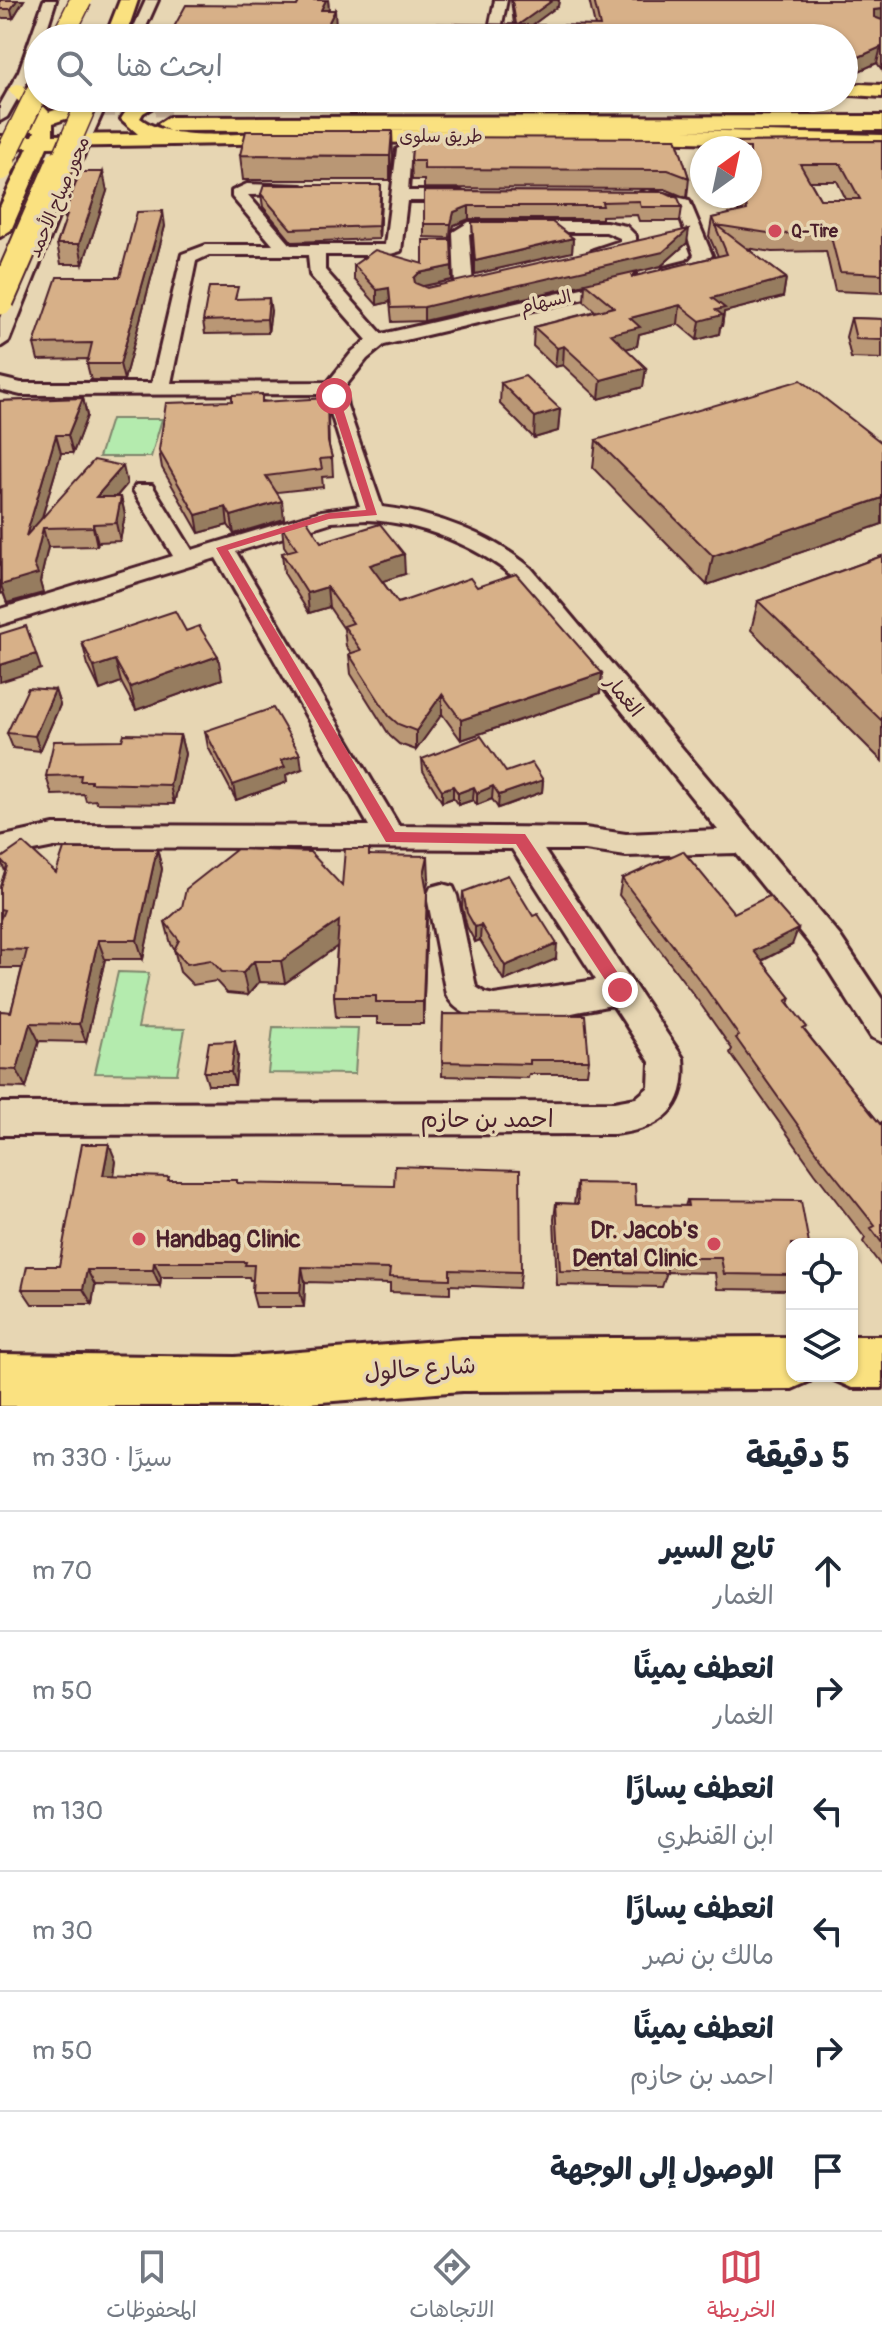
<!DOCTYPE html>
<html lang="ar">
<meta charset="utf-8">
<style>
:root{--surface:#fff;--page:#f6f6f7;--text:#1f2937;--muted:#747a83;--line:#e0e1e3;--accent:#d1495b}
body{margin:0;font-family:Pangolin,"Playpen Sans Arabic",sans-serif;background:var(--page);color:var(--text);direction:rtl}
.controls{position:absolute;right:24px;bottom:24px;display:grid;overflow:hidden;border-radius:16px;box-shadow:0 2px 6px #0004}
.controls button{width:72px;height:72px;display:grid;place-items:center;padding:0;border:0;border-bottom:2px solid var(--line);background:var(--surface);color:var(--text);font:40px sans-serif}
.compass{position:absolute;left:690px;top:136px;width:72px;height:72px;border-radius:50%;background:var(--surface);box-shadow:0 2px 6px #0004;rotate:33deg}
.stop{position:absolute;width:24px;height:24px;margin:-18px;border:6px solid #d1495b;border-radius:50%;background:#fff}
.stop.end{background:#d1495b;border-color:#fff;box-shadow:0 2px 8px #0008}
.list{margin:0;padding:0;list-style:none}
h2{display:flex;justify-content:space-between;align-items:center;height:104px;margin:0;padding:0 32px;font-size:34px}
h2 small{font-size:26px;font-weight:400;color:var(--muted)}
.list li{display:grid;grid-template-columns:52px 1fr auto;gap:24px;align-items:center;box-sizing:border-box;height:120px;padding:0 32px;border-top:2px solid var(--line)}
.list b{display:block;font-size:30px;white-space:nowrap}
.list p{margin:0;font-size:26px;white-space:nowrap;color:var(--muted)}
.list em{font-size:26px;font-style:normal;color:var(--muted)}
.icon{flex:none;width:44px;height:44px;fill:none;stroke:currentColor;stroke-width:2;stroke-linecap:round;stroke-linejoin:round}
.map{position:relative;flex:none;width:882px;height:1406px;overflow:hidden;direction:ltr}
.search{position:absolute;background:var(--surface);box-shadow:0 2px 6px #0004;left:24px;right:24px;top:24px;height:88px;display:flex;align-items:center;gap:20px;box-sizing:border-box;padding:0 28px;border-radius:44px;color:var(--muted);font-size:30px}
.sheet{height:824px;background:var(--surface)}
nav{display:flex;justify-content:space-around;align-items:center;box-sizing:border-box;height:112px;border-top:2px solid var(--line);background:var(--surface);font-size:22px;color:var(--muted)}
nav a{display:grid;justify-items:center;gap:4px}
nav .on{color:var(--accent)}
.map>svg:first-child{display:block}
.green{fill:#b4ebae;stroke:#7f856c;stroke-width:2}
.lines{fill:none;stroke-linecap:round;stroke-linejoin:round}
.highway-tunnel{stroke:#c8b198;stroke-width:21;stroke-dasharray:21 10;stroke-linecap:butt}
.minor-casing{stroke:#4a1f2b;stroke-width:6}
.major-casing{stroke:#4a1f2b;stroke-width:6}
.highway-casing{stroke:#4a1f2b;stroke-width:6}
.minor{fill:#e7d6b3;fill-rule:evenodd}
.major{fill:#fae180;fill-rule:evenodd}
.highway{fill:#fae180;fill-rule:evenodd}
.highway-bridge-far1-casing{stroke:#4a1f2b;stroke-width:24;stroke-linecap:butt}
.highway-bridge-casing{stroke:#4a1f2b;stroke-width:31;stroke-linecap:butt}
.highway-bridge-far1{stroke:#fae180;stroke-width:21}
.highway-bridge{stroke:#fae180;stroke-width:27}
.wall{fill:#b99775;stroke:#4a1f2b;stroke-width:2;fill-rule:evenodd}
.shaded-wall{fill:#967b5f;stroke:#4a1f2b;stroke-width:2}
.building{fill:#d7b088;stroke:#4a1f2b;stroke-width:2;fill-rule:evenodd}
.route{fill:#d1495b}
.poi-dot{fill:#d1495b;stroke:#e7d6b3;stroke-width:3}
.labels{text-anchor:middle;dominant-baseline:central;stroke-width:7;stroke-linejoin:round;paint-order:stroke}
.far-street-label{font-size:18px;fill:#4a1f2b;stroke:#e7d6b3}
.far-poi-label{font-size:18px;font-weight:bold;fill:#4a1f2b;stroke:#e7d6b3;text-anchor:start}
.street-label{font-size:20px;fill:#4a1f2b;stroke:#e7d6b3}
.near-street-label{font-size:24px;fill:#4a1f2b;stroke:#e7d6b3}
.near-poi-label{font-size:24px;font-weight:bold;fill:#4a1f2b;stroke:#e7d6b3;text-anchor:end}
</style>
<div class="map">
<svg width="882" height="1406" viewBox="0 0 882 1406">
<rect width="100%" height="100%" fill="#e7d6b3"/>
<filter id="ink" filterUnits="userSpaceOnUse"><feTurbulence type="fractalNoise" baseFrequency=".0125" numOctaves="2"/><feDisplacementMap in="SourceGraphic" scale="16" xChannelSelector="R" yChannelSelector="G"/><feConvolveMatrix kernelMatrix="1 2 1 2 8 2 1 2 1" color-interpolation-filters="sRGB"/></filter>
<g filter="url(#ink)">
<path class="green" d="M111,419H162L151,457H99Z
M118,972L149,973L138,1028L185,1029L177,1074L95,1073Z
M273,1027L358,1028L355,1074L268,1073Z"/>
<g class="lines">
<path class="highway-tunnel" d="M0,107L170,106"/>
<defs>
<path id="minor" d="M44,0H56L44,38H38V57L33,71L7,117L0,121V105L19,71Z
M146,0H158L141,38H129Z
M495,0H507L499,38H487Z
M95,98H109L77,170L9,341L0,347V318L61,170Z
M404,145L411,149L408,191H460L468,196L460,201H407L401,251L387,255H325V270L382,334L617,280L626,285L623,289L384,345L367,359L344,388L347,406L382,507C434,513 491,534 531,568L840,936L882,999V1042L871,1037L818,954L736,853L626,856L585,850H544L683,1058C688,1109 662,1129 614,1134L0,1135V1103L614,1102L636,1098L649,1087L650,1062L613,1005C569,1012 469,1043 446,994L427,896L431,887L442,884L453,887L457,896L476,987L485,993L494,995L596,980L512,849L54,847L19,854L0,863V837L54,825L369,826L216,558L0,625V609L173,556L133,490L136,485H152L192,550L321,511L360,506L325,394L21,395L0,390V378L21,383H152L182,254L206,245H273L232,197V191L247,184L302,186L304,189L296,194L248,195L291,245H385L397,149ZM209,255H308L310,275L367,340L353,351L328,382L171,383L196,261ZM367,520C419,522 476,545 515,578L718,830L626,834L585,828L399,826L236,552L332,522Z
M647,190L689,200L712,255C703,272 682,279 664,276L661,272L664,268L688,262L694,255L676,206L641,198V192Z
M469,222H606L626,226L636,236V244L599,259L590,254L593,250L620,241V238L606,232H473L469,234L473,286L464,291L455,286L453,232Z"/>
<path id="major" d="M17,84L23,85L49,112L93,98H121L118,102L53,123V135L138,134L121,119C133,99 146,98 168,98L143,113L140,118C171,144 251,132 292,131L302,137L292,143L47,147L11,230L0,237V207L28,147L0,148V136H33L35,131L18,130L16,126L32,117L8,89Z
M844,85H882V95H844Z
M646,129L882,135V147L646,141L348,143L338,137L348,131Z
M852,1336H882V1388H852L834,1380L832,1376H852Z
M792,1337V1376H812L810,1381L792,1389L462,1391L270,1406H0V1354L235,1357L462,1339Z"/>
<path id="highway" d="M120,0H138L125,38H105Z
M860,84L882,85V97L852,95L849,90Z
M882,116V130L169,131L158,124L169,117Z"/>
</defs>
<use href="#minor" class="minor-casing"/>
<use href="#major" class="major-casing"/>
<use href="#highway" class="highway-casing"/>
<use href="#minor" class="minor"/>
<use href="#major" class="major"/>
<use href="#highway" class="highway"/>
<defs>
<path id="highway-bridge-far1" d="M62,38L81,0
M1,165L38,90
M60,165L89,98"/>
<path id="highway-bridge" d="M0,167L2,163
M0,301L60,163"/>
</defs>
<use href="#highway-bridge-far1" class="highway-bridge-far1-casing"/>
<use href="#highway-bridge" class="highway-bridge-casing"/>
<use href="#highway-bridge-far1" class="highway-bridge-far1"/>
<use href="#highway-bridge" class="highway-bridge"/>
</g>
<path class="wall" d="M0,0H24L13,18H0Z
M300,0H328L329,10L336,26L333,32L387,34L514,24L511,0H559L558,6L532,25L595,26L589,0H882V70L877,63L844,77V38H168L297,6Z
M676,138L689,178L687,198L665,189L424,188V180H412L411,161Z
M882,141V293L835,291L826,251L772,252L746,248L786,278L783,297L724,312L722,326L720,327L719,334L697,340L678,324L639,334L637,346L625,349L646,368L643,387L599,399L563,365L555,367L533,346L534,327L595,311L584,301L585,284L424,321L392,322L390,302L377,305L354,279V265L423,264L452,280L423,286L427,288L687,243L661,266L637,272V276L718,256L709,236L712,218L739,212L730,196H750V148H713L714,142ZM810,181H837L846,199H820Z
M240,155L393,156L390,180H243Z
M107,191L83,264H61L57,244L65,222L64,215Z
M424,191L665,192L682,207L680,221H639L637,215L602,216V219H469L454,225L450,238L424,237Z
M261,194L381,197L379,239L292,242L263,207Z
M472,222L573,238L572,252L475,274Z
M165,226L124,380H91L87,364L88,359L38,360L34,344L120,277Z
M271,311L268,333L205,334L203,321Z
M851,318L882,319V359L851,358L846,337Z
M501,383L560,409L558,431L534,438L500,404Z
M83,398L87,416L73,453H61L42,518L127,484L116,497H121L125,515L120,541L98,542L97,546L48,547L40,582L43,593L7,603L3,593L0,594V401Z
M263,401L328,416L329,446L332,458L333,476L322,477L323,487L277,492L284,519L234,534L228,525L199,533L162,468L159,450Z
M596,440L882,443V524L707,585L593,468Z
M282,527L405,574L382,581L398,603L477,587L602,673L600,693L461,740L442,714L416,750L399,744L390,736L351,674L349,654L351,653L346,646L344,629L329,607L309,613L284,573L282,553L288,552L284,546Z
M882,556V761L751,630L758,601Z
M186,631L222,679L136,710L121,682L100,690L88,665L82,642Z
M55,690L60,705L40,751L13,748L7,733Z
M205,731L302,769L286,775L287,782L236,800L208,747Z
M180,735L185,754L174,804L97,803L96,800L86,801L84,794L52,795L46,776L122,740Z
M422,759L506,772L543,780L542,792L498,808L492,799L477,805L473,800L458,805L453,798L442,802L423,771Z
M157,849L162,869L143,959H105L86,1042L39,1041L26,1088L0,1087V1011L11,1012L22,968H0V887L5,871L0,859L56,873Z
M370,855L429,878L426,888L427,914L423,1024H377V1017H336L334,996L337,946L285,983L259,982L248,995L227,993L216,981L193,985L180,972L174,949L171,944L165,922L342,886Z
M622,879L734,913L792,945L762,961L791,998L789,1004L805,1031L880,1124L882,1122V1267L863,1242L865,1238L815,1173L730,1053L732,1049L699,1002L619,895Z
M463,892L556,959L504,981L480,940L475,942L467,927L462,907Z
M443,1014L589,1060L587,1074H529L528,1078L442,1076Z
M238,1055L235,1085H208L204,1072Z
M116,1161L114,1176L170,1180L238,1183L521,1272L519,1288L450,1285V1294L390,1292V1284L305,1282L304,1307H256L252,1292L253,1280H250L249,1277H161L160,1286L95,1285L92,1304H32L22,1289L59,1266Z
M577,1183L636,1205L685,1206L687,1200L792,1244V1284L789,1290L717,1289L715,1273L667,1272L662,1287L557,1285L554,1219L556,1203L574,1204Z"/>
<path class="shaded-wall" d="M17,0H24L13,18L11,9Z
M326,0H328L329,10H321Z
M553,0H559L558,6L516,37V26Z
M882,9V24L870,25L874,10Z
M335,10L336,26L330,38L325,30Z
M881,47L877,63L846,77L850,61Z
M392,131L393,156L390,180V156Z
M103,172L107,191L83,264L79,244Z
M381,185V197L379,239L378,226Z
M469,206V219L454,225L450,238L451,224L454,212Z
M163,211L165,226L124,380L120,364Z
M689,229L687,243L661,266L637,272L635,289L631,277L637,272L424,321V307Z
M573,238L572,252L475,274V261Z
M452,266V280L419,287L415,292L414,278L419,273Z
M786,278L783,297L724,312L722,326L720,327L719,334L697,340L700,321L712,298Z
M389,288L390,302L377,305V290Z
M269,298L271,311L268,333L267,319Z
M680,305L678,324L639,334L637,346L609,353L611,334L630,318Z
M564,346L563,365L555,367L557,348Z
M646,368L643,387L599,399L601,380Z
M83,398L87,416L73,453L68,435Z
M560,409L558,431L534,438L535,417Z
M56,435L61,453L31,554L26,536Z
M123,466L127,484L100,516L96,497Z
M121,497L125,515L120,541L116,523Z
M882,498V524L707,585L713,556Z
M282,501L284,519L234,534L231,516Z
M226,507L228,525L199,533L196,515Z
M93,524L98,542L97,546L93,527Z
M43,528L48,547L40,582L43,593L7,603L1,585L34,565Z
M404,554L405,574L371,585L370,565Z
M327,587L329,607L309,613L307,593Z
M36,654L41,669L0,682V665Z
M218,656L222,679L136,710L130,687Z
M115,660L121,682L100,690L94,667Z
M602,673L600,693L461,740V720Z
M55,690L60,705L40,751L35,736Z
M442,694V714L416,750V731Z
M180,735L185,754L174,804L170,785Z
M300,754L302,769L286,775L287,782L236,800L233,785L281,760Z
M543,780L542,792L498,808L499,795Z
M453,786V798L442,802V790Z
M493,786L492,799L477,805V793Z
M474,787L473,800L458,805V793Z
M157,849L162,869L143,959L137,940Z
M428,856L429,878L424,897V874Z
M427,892V914L423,1024V1002Z
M339,921L342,943L285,983L281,961Z
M481,925L480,940L475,942V927Z
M798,929L792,945L749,967L754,951Z
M98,940L105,959L86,1042L79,1024Z
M557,944L556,959L504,981L505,966Z
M254,961L259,982L248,995L243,973Z
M30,1023L39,1041L26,1088L17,1070Z
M235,1041L238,1055L235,1085L231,1072Z
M109,1144L116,1161L111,1192L103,1175Z
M154,1262L161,1277L160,1286L153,1270Z
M302,1267L305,1282L304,1307L300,1292Z
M87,1270L95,1285L92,1304L83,1289Z"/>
<path class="building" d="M0,0H17L11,9H0Z
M300,0H326L321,10H335L325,30L334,32L387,34L388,23L600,26L594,0H882V9L874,10V17L882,20V49L881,47L850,61H844V38H168L186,5L297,6Z
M512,0H553L518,25L516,24Z
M246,131H392L390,156L240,155Z
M413,137L676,138L689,178L668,170L424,169V161H411Z
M882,141V274L840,272L830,233L775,234L716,225L786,278L712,298L725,308L716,310L722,315L700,321L680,305L630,318L640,327L611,334L646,368L601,380L564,346L557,348L534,327L614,307L585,283L638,271L631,277L727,254L712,218L747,210L746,203L743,196H750V148H717L714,142ZM800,164H841L860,199H820Z
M80,172H103L79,244H57L67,215H64Z
M264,185H381L378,226L291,229L261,194Z
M424,191L665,192L678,198L682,207H641L639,201L602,202L603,206H469L454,212L451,224H424Z
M163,211L120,364H87L92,343L34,344L57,277H120L137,212Z
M472,222H552L573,238L475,261Z
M689,229L663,252L424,307L391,308L389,288L377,290L354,265L375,250L423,264V240H451L452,266L419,273L414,278L415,283L427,288Z
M209,287H238L235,299L269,298L267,319L203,321Z
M851,318L882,319V340L856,339Z
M525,376L560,409L535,417L501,383Z
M801,380L882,443V498L713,556L596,440Z
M262,394V402L327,398L328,442L332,458L320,459L322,469L266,476L282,501L231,516L226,507L196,515L159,450L166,403L232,401V395Z
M83,398L68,435H56L26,536L94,460L123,466L96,497H121L116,523L93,524V527L43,528L34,565L38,574L1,585L0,401Z
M306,519L321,542L380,524L404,554L370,565L398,603L470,578L477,587L516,574L602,673L461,720L442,694L416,731L398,724L389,716L349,654L361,650L344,626L353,623L327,587L307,593L282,553L297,549L282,527Z
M882,556V721L758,601Z
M175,611L186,631L199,626L218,656L130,687L115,660L94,667L82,642Z
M26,626L36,654L0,665V634Z
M28,688L55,690L35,736L7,733Z
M273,708L300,754L281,760L285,767L233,785L205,731Z
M124,734L180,735L170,785L91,783V781H80L81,775L46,776L54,741L122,740Z
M481,736L506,772L532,763L543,780L499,795L493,786L477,793L474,787L458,793L453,786L442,790L422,759Z
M23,843L56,873L64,849H157L137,940H98L79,1024L30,1023L17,1070L0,1069V1011L11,1012L27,950L0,949V920L4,910L0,909V887L7,866L0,859Z
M237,849L310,852L342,886L345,849H369V855L428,856L424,874L427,892L423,1002H376V996H334L339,921L281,961H254L243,973L222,972L211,960L187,964L174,950L179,940L165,922L182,907L186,889Z
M683,851L734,913L769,896L798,929L754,951L791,998L786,1001L807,1027L803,1029L880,1124L882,1122V1243L871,1228L875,1226L822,1159L736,1038L739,1036L704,986L622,879Z
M508,875L533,916L538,914L557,944L505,966L481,925L475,927L467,913L463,892Z
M443,1014L585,1015L589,1060H530V1064L442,1062Z
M235,1041L231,1072H204L209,1042Z
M82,1144H109L103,1175L169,1177L168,1180H237V1183L394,1186L395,1166L520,1170L521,1272L450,1270V1279L389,1277L390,1269L302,1267L300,1292H252L254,1265H245L246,1262H154L153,1270H87L83,1289H22L27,1266H59Z
M577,1183L635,1184L636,1205L688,1206L687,1200L801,1201L809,1244H792V1275L724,1274L721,1258H666L667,1273L560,1271L556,1203L578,1204Z"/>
</g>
<path class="route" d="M334,393L339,396L377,515L329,519L228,550L395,832L525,834L626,985V995H615L516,844L386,842L216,548L329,513L366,510L329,396Z"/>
<g class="poi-dot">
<circle cx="775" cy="231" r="8"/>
<circle cx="139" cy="1239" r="8"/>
<circle cx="714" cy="1244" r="8"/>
</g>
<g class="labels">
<g class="far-street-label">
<text x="441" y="136">طريق سلوى</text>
<text transform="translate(59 197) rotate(-67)">محور صباح الأحمد</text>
<text transform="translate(546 302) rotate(-13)">السهام</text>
</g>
<g class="far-poi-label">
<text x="791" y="231">Q-Tire</text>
</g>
<g class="street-label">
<text transform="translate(624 696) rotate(51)">الغمار</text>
</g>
<g class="near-street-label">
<text x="487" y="1119">احمد بن حازم</text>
<text transform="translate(420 1369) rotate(-4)">شارع حالول</text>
</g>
<g class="near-poi-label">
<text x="698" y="1230">Dr. Jacob's<tspan x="698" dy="28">Dental Clinic</tspan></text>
<text x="155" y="1239" text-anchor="start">Handbag Clinic</text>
</g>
</g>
</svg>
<div class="controls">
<button><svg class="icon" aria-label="locate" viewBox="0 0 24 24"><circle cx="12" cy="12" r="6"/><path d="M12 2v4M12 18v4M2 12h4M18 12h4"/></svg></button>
<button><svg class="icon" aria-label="layers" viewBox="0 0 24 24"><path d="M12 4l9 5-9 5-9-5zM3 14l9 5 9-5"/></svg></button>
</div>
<svg class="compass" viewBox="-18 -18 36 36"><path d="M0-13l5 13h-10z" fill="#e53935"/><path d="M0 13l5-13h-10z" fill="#747a83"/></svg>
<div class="stop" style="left:334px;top:396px"></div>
<div class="stop end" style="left:620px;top:990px"></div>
<div class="search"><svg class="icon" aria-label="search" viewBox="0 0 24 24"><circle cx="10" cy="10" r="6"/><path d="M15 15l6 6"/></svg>ابحث هنا</div>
</div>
<section class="sheet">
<h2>5 دقيقة<small>سيرًا · 330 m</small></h2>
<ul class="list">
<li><svg class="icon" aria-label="ahead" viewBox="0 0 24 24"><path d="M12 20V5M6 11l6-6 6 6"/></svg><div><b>تابع السير</b><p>الغمار</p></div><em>70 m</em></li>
<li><svg class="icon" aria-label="right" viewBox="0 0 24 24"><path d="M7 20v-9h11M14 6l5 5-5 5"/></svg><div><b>انعطف يمينًا</b><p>الغمار</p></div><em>50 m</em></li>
<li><svg class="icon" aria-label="left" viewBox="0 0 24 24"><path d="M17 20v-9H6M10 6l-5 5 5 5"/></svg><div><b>انعطف يسارًا</b><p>ابن القنطري</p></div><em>130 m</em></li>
<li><svg class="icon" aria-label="left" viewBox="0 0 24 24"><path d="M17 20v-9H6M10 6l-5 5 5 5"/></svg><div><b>انعطف يسارًا</b><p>مالك بن نصر</p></div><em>30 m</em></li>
<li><svg class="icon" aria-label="right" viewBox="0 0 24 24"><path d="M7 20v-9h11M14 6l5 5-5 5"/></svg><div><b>انعطف يمينًا</b><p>احمد بن حازم</p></div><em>50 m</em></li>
<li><svg class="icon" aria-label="arrive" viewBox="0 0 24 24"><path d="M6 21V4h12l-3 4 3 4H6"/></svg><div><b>الوصول إلى الوجهة</b></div></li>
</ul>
</section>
<nav>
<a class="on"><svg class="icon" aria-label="map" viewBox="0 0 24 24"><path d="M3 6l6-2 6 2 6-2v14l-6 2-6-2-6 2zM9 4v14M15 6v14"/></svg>الخريطة</a>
<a><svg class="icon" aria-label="directions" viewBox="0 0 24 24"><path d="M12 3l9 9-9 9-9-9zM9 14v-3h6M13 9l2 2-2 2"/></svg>الاتجاهات</a>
<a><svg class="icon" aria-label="saved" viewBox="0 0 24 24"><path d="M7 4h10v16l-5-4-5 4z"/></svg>المحفوظات</a>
</nav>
